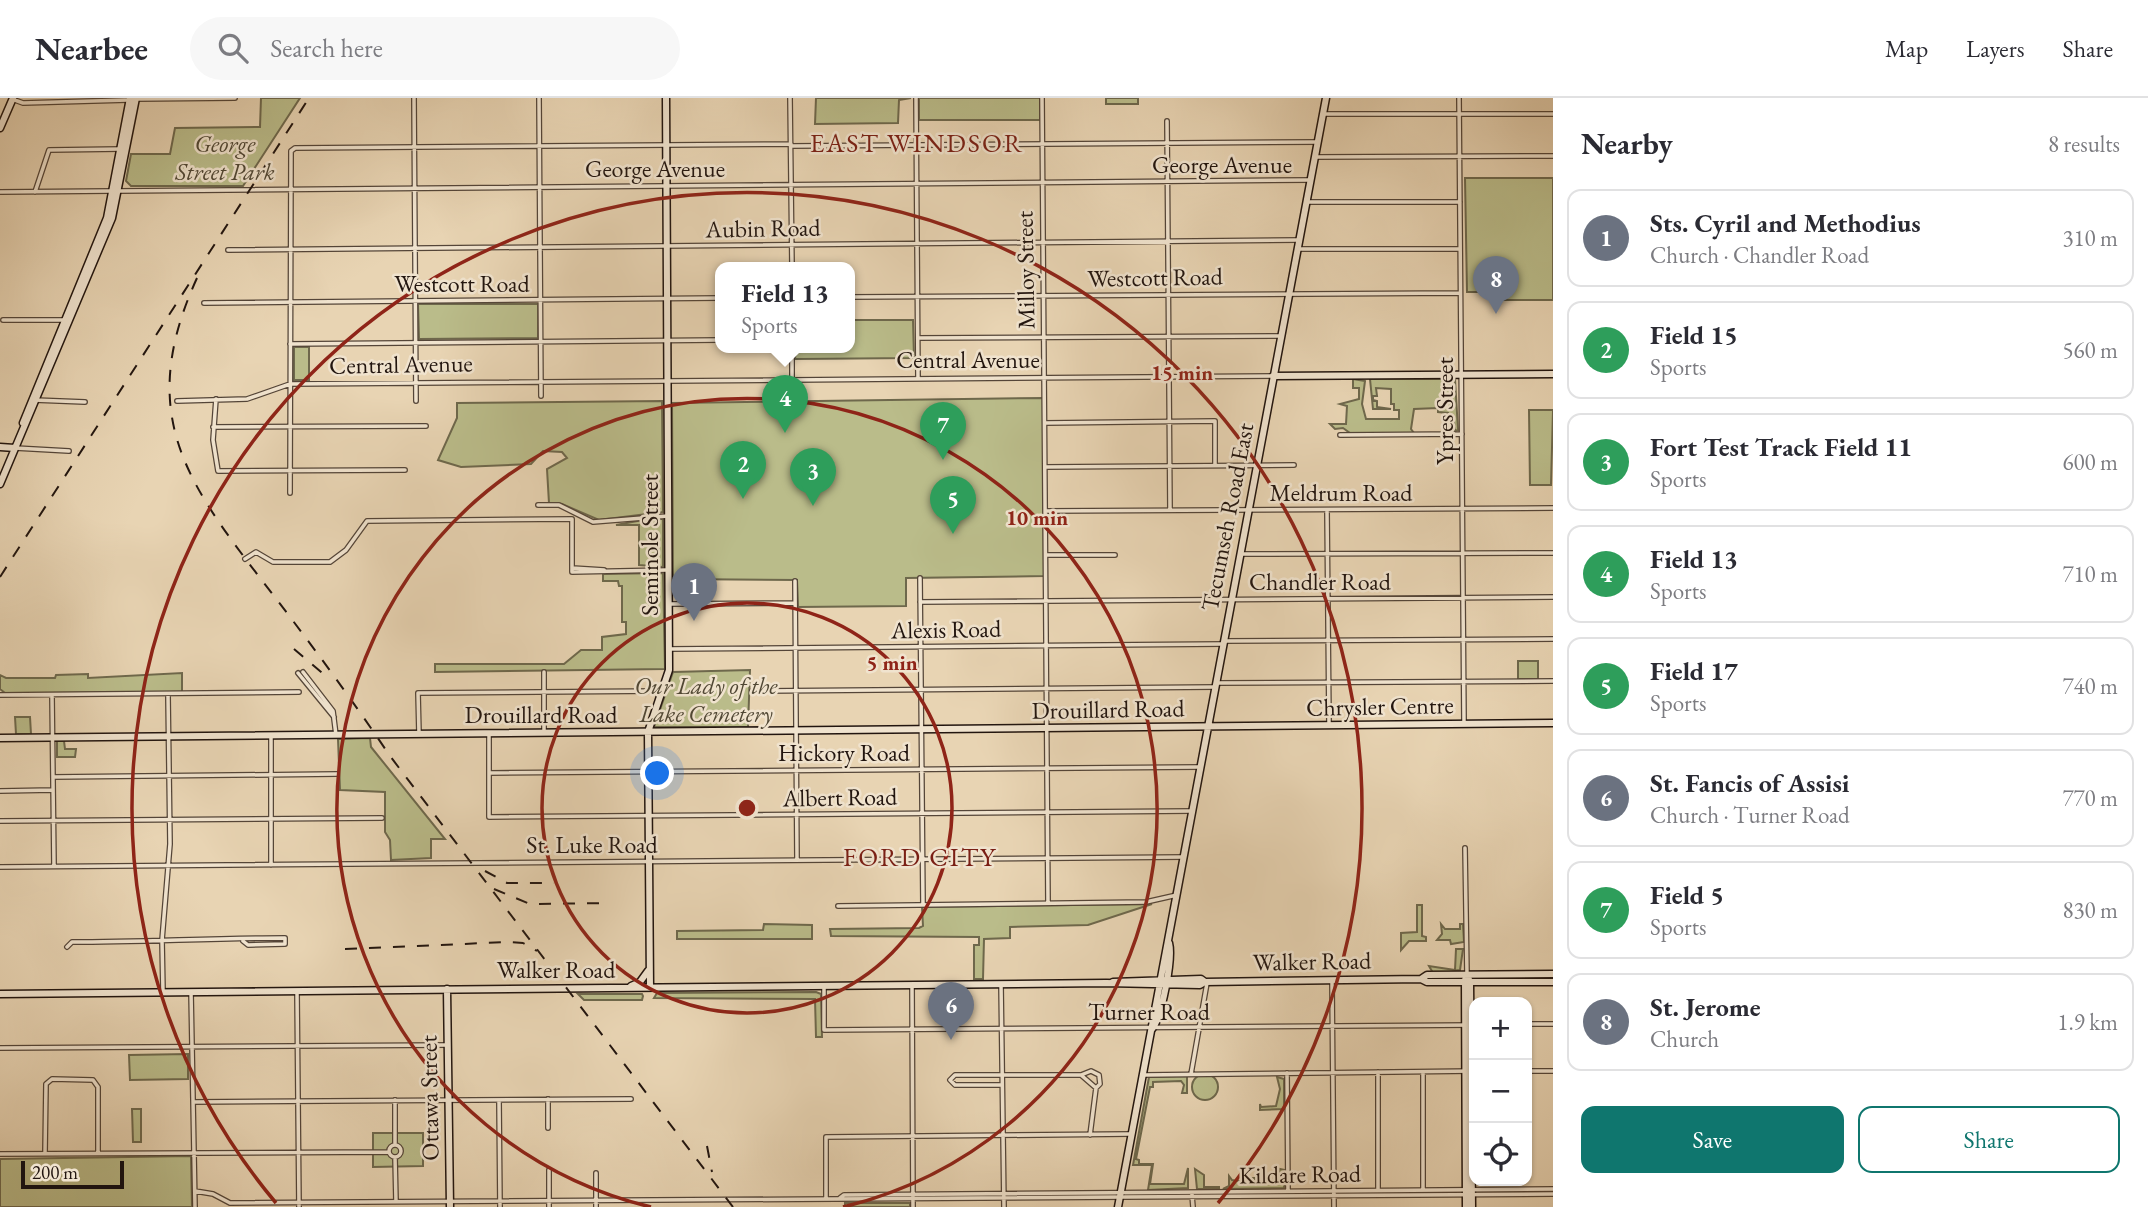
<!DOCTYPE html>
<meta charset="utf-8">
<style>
:root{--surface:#fff;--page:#f7f7f7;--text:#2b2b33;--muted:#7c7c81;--line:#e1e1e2;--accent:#0f766e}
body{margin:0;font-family:"EB Garamond",serif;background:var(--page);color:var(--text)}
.controls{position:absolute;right:21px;bottom:21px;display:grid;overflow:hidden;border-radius:14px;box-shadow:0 2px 5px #0004}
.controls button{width:63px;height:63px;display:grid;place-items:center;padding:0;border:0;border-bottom:2px solid var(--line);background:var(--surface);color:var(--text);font:35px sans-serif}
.scale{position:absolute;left:21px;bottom:18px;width:103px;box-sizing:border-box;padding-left:7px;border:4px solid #22150f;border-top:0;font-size:19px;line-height:24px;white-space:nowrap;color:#22150f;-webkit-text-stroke:5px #f0e3ce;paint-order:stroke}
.you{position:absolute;left:658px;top:676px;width:24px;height:24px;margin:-18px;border:5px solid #fff;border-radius:50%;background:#1a73e8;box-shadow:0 0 0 10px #1a73e833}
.badge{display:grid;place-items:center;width:46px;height:46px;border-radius:50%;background:var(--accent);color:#fff;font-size:23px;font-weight:700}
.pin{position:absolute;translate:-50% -58px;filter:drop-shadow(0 2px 4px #0008)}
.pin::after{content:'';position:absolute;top:37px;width:24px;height:21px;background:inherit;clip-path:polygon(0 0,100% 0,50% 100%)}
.popup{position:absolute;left:715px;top:164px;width:140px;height:91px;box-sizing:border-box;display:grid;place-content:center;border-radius:14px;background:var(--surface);filter:drop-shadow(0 2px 5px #0005);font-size:23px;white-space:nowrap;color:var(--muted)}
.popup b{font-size:26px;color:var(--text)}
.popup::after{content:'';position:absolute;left:50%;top:100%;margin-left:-14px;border:14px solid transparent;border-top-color:var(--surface)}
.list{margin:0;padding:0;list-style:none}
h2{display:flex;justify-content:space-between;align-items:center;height:91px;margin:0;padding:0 28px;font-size:30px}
h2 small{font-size:23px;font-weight:400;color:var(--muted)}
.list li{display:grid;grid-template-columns:46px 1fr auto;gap:21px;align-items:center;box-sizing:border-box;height:98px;margin:0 14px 14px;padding:0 14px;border:2px solid var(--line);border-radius:14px}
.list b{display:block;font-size:26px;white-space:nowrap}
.list p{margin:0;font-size:23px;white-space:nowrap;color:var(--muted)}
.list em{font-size:23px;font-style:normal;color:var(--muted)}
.actions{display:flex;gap:14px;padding:21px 28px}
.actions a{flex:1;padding:16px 0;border:2px solid var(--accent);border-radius:14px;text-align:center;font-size:24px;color:var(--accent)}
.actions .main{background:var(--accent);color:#fff}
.icon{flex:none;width:38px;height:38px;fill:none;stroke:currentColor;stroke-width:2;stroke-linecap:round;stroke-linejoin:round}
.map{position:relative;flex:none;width:1553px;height:1109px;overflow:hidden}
header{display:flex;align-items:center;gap:42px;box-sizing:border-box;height:98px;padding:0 35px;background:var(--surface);border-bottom:2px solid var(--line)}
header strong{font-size:33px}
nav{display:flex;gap:38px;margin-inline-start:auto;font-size:24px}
.search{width:490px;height:63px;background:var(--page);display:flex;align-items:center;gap:18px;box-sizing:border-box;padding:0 24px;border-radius:38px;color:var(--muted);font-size:26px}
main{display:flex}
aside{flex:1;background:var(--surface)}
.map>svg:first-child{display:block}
.green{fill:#babc8a;stroke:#6e684c;stroke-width:2}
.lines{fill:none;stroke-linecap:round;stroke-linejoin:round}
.street-casing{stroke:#544538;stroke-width:6}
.secondary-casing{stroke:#22150f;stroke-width:9}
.street{stroke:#f0e3ce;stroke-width:3.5}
.secondary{stroke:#f0e3ce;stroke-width:6}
.rail{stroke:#22150f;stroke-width:2;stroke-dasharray:12 12;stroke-linecap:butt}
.ring{fill:none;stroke:#8f2418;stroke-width:3.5}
.labels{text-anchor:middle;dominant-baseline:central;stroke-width:5;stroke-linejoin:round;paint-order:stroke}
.park-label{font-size:24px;font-style:italic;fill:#504734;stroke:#f0e3ce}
.street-label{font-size:24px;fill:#22150f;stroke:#f0e3ce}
.neighbourhood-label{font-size:26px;letter-spacing:2px;fill:#7a1f14;stroke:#f0e3ce}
.centre{fill:#8f2418;stroke:#f0e3ce;stroke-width:3.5}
.ring-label{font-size:21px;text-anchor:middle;font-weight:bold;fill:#8f2418;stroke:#f0e3ce;stroke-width:5;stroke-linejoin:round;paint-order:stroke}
</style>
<header>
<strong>Nearbee</strong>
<div class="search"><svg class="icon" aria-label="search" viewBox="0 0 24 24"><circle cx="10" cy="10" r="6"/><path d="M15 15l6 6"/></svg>Search here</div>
<nav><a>Map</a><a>Layers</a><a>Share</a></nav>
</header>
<main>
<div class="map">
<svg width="1553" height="1109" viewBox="0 0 1553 1109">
<rect width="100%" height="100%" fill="#e8d4b3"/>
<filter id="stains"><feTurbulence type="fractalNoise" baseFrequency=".00286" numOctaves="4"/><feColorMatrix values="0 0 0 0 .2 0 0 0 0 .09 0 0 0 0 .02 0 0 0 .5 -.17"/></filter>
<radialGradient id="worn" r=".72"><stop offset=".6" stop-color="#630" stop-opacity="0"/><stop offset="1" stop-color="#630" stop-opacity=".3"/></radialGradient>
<path class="green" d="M261,0H300L243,88H131L126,83L131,56H170L175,30L260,29Z
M816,0H911L899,2L898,25L815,26Z
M919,0H1040V22H919Z
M1106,0H1138V6H1106Z
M1465,80H1553V202H1491L1492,194H1467Z
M418,206H538V240L419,241Z
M850,222H913L914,260L795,261L796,249H850Z
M294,249H309V282H294Z
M1353,281L1365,283L1362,306L1366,321H1399V312H1394V306H1391V291L1376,290L1377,298H1373V302L1377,303V309L1391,311H1373L1370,281H1455L1458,332L1455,333L1454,323H1448V315L1438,314V310L1414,311L1411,331L1414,335H1350L1343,330L1335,331L1330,326H1346L1347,308L1340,306L1359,301V290H1353Z
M1043,300L1044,478L906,480V508L798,509L797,482L673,481L672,305Z
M662,303L663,414L599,422L562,406L549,405L547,371L567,360L562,354L543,353L531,366L461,369L438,362L457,320V305Z
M1529,312H1553L1551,387H1530Z
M648,421H663V469L639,467V427H616Z
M663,475L665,571L435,574V566H564L581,552H602V539L626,536V524H622V488H619L618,483H603V476Z
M1518,563H1538V581H1518Z
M750,572L748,629H654L673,574Z
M182,575V594L5,595L0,591V577L6,580H55L56,577L88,576V580Z
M15,619H30L31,636H16Z
M370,640L371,649L445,741H431V760L391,762L390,742L385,734V694L340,692L338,641Z
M57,643H64L65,651H76L75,659H57Z
M1152,806L1088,827L1010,829V840L984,841L983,881H974V847H979V839L831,838L830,831L919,830L923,828L922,809Z
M1417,807H1422V838L1426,839V843H1409L1401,852V835L1417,834Z
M764,826L812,827V841H677V833L763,832Z
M1441,826L1445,831H1460V826H1463L1464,844L1451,846L1450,842H1437L1442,836Z
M1456,851H1463L1460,872L1433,875L1429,868L1455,872Z
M816,894L821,896L822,939H816L815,901L654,900L657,895Z
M578,896H642L643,898L642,902H584Z
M188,956V981L130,982L129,957Z
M1192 989a13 13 0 1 1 26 0a13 13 0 1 1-26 0Z
M1187,978V995H1182L1184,987L1181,983L1153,984V989H1150L1136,1061L1139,1062V1066H1153L1150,1086H1184L1188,1070V1090L1148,1092L1152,1067H1133L1149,979Z
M1277,979L1284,981V1011L1260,1012V1006L1261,1009L1276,1008L1280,991Z
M132,1011H141V1044H133Z
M373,1035H423V1068L373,1069Z
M191,1058L192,1109H0V1061Z
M1195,1071L1204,1077V1089H1219V1091H1197Z
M1280,1071L1285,1072L1284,1090L1223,1091L1229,1088V1078L1232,1082L1243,1084V1080H1255V1084L1265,1080L1266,1085H1275Z
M845,1105H910V1109H845Z"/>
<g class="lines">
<defs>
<path id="street" d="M414,0L416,303
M539,0L541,298
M790,0L792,169
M916,0L918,281
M1042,0L1048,805
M1459,0L1464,624
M12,1L23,5L128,2
M136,1L235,0
M1323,16H1553
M1167,23L1170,412
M791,48L1317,44
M1317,59L1553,58
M118,93L1310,82
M0,94L111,93
M35,94L49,52L121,51
M1308,104H1460
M1299,151H1459
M228,152L1299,142
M850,199L1460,195
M204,205L720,200
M3,222H65
M918,240L1281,238
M290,246L720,242
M792,249V300
M216,301L213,342L218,373L405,372
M34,302L85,304
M177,303L247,301L290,286L1273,278
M1045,325L1215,323V367
M213,329L426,328
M1340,337L1462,336
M15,350L69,353
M1045,369L1294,367
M290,395L291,53L295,50L791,46
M538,407H559L593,424L668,418
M1045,413L1553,410
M1327,413L1329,626
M1240,456L1553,455
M1046,457H1115
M245,461L256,454L273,464H330L346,452L367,423L572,421V470
M572,470V474L667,472
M572,470L604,472
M920,480L923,806
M795,483L797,762
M920,504L1553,499
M669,506L795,505
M1226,543L1553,541
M669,551L1223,546
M303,574L333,613L336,637
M544,574V635
M298,575L334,619
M1218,585L1553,583
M752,593L1215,589
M0,597L299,594
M52,598L54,768
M419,636L418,595L661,593
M489,637V719L1192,713
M271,638V767
M489,675L1199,669
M53,679L337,676
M0,693L53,692
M0,723L382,720
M1465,750L1467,877
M0,769L1184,759
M838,808L1146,804L1177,797
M243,843L248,847L285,846
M67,849L72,844C143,844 214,840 285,840V846
M1332,884L1334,1109
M1001,886L1004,1109
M912,887L913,1109
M824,888V932L1474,927
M163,894L162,842L170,746L168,598
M191,894L195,1109
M297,894L299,1109
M1527,926H1553
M0,950L448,947
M1527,973H1553
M1378,974V1092
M1423,974V1092
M1287,975L1288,1093
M1191,976L1207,885
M1081,977L1091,973L1099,977L1100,986L1096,990
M1144,977L1474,973
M1002,987H955L950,982L955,977H1081L1096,990L1090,1037
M548,1001V1030
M395,1002V1047
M499,1003L500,1109
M193,1004L631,1001
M389 1053a6 6 0 1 1 12 0a6 6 0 1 1-12 0Z
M45,1055L46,986L52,981L93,982L98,989V1055
M0,1056L389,1054
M395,1059L396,1104
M549,1072V1109
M596,1075V1109
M195,1093L213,1096L230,1105L1553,1096
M1192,1097L1193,1109
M840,1100L844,1097L1553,1091
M826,1101V1039L1130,1036"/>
<path id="secondary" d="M0,30L13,0
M1273,278L1553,276
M23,325L107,120L130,0
M0,349L15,350
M0,386L112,120L136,0
M0,640L1553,625
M1467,877L1470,884L1472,1109
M1421,881L1427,877L1553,876
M1465,882L1466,1109
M1113,884L1201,881L1205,884
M631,888L640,884L648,873
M650,889L648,634L669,572L666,0
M447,891L450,1109
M0,896L1106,885L1200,887L1205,884L1421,881L1427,884H1553
M1152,931C1162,919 1173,860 1169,845
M1118,1109L1326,0"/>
</defs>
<use href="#street" class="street-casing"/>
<use href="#secondary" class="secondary-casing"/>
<use href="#street" class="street"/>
<use href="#secondary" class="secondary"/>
<path class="rail" d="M197,180C133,320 190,389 274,498C314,550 353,603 390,658L733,1109
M0,479L309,0
M294,551L328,580
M485,773L507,785H554
M494,791L530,806L610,805
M345,851L509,844L523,845L537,853
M707,1048L712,1074"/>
</g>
<g class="ring">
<circle cx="747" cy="710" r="205"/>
<path d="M651 1109A410 410 0 1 1 843 1109"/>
<path d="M276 1105A615 615 0 1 1 1218 1105"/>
</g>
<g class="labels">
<g class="park-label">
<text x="225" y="45">George<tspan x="225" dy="28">Street Park</tspan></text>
<text x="706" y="587">Our Lady of the<tspan x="706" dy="28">Lake Cemetery</tspan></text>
</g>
<g class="street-label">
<text x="1222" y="66">George Avenue</text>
<text x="655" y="70">George Avenue</text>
<text transform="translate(763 130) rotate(-1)">Aubin Road</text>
<text transform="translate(1025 172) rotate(-91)">Milloy Street</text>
<text transform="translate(1155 179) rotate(-1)">Westcott Road</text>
<text x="462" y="185">Westcott Road</text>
<text x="968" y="261">Central Avenue</text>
<text transform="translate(401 266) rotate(-1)">Central Avenue</text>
<text transform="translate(1444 313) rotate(-90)">Ypres Street</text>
<text x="1341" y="394">Meldrum Road</text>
<text transform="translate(1227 419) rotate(-79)">Tecumseh Road East</text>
<text transform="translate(649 447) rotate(-90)">Seminole Street</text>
<text x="1320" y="483">Chandler Road</text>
<text transform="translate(946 531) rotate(-1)">Alexis Road</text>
<text transform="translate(1380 608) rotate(-1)">Chrysler Centre</text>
<text transform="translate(1108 611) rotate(-1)">Drouillard Road</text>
<text x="541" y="616">Drouillard Road</text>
<text x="844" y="654">Hickory Road</text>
<text transform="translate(840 699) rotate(-1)">Albert Road</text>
<text x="592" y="746">St. Luke Road</text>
<text transform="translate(1312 863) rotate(-1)">Walker Road</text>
<text x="556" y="871">Walker Road</text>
<text x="1149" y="913">Turner Road</text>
<text transform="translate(429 1000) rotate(-91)">Ottawa Street</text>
<text transform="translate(1300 1076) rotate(-1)">Kildare Road</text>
</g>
<g class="neighbourhood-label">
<text x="917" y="45">EAST WINDSOR</text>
<text x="920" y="759">FORD CITY</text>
</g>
</g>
<circle cx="747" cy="710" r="10" class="centre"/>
<g class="ring-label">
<text x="1182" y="282">15 min</text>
<text x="1037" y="427">10 min</text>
<text x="892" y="572">5 min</text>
</g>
<rect width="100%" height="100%" filter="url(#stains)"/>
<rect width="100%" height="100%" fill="url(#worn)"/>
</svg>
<div class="controls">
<button>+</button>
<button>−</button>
<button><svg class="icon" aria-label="locate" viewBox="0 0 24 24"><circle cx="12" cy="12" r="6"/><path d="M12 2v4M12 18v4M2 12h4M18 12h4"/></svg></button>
</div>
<div class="scale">200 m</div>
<div class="you"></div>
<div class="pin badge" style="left:694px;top:523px;background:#6b7280">1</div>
<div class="pin badge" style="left:743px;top:401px;background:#2e9e5b">2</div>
<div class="pin badge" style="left:813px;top:408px;background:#2e9e5b">3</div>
<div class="pin badge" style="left:785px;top:335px;background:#2e9e5b">4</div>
<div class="popup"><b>Field 13</b>Sports</div>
<div class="pin badge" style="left:953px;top:436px;background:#2e9e5b">5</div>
<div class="pin badge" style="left:951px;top:942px;background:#6b7280">6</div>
<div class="pin badge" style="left:943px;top:362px;background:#2e9e5b">7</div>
<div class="pin badge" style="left:1496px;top:216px;background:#6b7280">8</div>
</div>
<aside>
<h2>Nearby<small>8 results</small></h2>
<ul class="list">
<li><span class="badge" style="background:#6b7280">1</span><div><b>Sts. Cyril and Methodius</b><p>Church · Chandler Road</p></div><em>310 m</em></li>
<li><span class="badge" style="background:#2e9e5b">2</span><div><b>Field 15</b><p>Sports</p></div><em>560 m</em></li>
<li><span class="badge" style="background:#2e9e5b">3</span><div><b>Fort Test Track Field 11</b><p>Sports</p></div><em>600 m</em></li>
<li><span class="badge" style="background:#2e9e5b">4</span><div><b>Field 13</b><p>Sports</p></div><em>710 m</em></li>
<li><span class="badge" style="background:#2e9e5b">5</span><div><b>Field 17</b><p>Sports</p></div><em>740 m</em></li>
<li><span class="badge" style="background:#6b7280">6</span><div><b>St. Fancis of Assisi</b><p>Church · Turner Road</p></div><em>770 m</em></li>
<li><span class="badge" style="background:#2e9e5b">7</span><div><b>Field 5</b><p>Sports</p></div><em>830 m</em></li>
<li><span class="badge" style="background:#6b7280">8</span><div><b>St. Jerome</b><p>Church</p></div><em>1.9 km</em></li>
</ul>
<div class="actions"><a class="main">Save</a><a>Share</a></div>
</aside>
</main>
